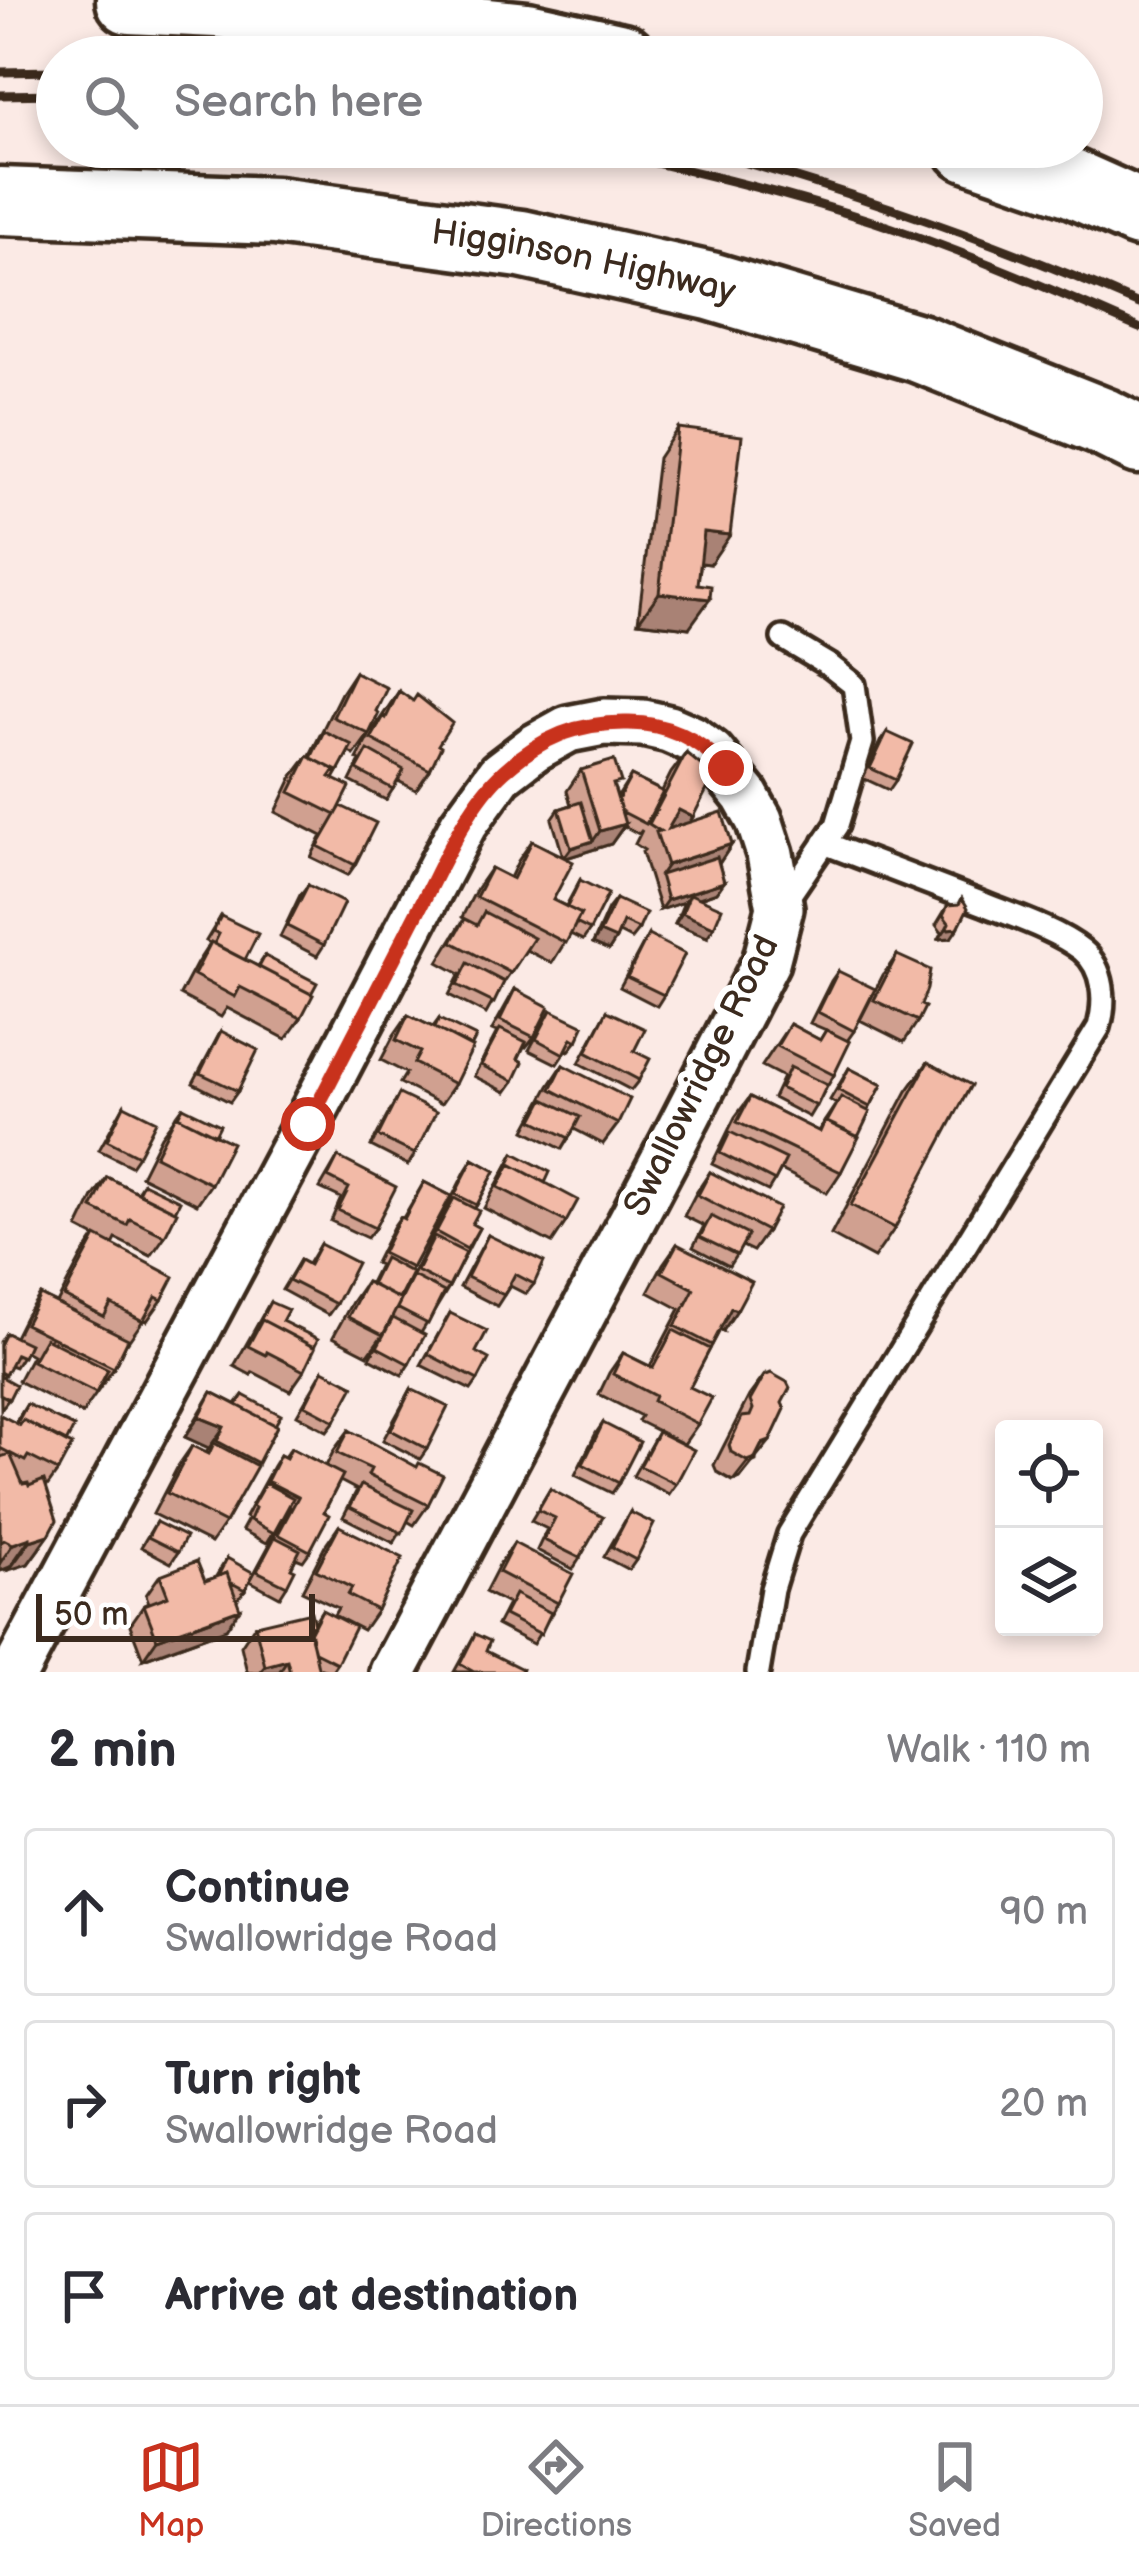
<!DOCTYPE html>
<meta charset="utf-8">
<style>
:root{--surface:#fff;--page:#f7f7f7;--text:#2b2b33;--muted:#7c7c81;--line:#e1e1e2;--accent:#c8321e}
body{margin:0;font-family:"Balsamiq Sans",sans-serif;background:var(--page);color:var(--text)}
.controls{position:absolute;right:36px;bottom:36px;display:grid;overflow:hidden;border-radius:12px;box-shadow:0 6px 18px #0003}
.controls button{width:108px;height:108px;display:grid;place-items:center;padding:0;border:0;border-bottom:3px solid var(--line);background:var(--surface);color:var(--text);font:60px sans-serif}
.scale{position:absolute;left:36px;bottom:30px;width:279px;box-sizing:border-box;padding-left:12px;border:6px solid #3b2a1e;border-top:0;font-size:33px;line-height:42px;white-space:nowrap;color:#3b2a1e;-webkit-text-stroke:9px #fff;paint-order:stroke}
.stop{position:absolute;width:36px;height:36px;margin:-27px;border:9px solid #c8321e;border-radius:50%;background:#fff}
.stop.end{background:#c8321e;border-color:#fff;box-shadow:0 3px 12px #0008}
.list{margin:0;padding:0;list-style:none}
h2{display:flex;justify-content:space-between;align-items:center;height:156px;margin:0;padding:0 48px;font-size:51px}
h2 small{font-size:39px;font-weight:400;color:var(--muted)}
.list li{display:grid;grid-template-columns:78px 1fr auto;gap:36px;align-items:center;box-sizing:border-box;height:168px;margin:0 24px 24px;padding:0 24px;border:3px solid var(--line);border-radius:12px}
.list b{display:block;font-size:45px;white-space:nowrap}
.list p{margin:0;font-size:39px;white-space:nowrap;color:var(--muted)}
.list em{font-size:39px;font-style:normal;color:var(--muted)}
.icon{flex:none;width:66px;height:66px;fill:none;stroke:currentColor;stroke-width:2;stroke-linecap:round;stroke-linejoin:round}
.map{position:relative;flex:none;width:1139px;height:1672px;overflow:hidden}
.search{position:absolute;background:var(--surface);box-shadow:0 6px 18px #0003;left:36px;right:36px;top:36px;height:132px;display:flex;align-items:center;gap:30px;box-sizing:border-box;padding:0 42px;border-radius:66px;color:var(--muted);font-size:45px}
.sheet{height:732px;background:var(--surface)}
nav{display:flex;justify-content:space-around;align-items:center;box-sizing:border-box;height:168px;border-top:3px solid var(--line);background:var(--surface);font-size:33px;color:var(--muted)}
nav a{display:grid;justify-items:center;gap:6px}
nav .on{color:var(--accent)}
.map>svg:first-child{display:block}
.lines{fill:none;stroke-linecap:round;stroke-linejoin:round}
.lane-casing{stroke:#3b2a1e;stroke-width:30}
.street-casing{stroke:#3b2a1e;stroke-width:54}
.highway-casing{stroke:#3b2a1e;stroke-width:75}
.lane{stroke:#fff;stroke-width:21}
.street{stroke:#fff;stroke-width:45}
.highway{stroke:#fff;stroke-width:66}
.rail{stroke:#3b2a1e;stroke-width:9}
.wall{fill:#d0a090;stroke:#3b2a1e;stroke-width:3}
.shaded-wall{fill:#a98275;stroke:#3b2a1e;stroke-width:3}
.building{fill:#f2baa7;stroke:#3b2a1e;stroke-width:3}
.route{stroke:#c8321e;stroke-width:15}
.labels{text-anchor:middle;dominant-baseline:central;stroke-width:12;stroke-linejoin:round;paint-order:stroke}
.street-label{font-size:36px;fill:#3b2a1e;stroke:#fff}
</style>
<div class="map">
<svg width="1139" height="1672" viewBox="0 0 1139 1672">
<rect width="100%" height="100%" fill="#fbeae5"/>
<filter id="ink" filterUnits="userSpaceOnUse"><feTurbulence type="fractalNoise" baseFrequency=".00833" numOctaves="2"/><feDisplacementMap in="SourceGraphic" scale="24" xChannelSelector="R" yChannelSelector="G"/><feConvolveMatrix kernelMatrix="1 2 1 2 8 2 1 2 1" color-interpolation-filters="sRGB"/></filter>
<g filter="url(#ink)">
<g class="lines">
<defs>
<path id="lane" d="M783,638L830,666L854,685L862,742L837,825L784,903
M758,1672L772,1589L789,1534L1099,1027C1106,1002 1105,969 1082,950C1057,930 1011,915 981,903C929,883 877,863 824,843"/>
<path id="street" d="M17,1668L307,1124L463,825L500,774L534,748L568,729L604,722L643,723L669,729L692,739L711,753L745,795L759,820L770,854L780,908L766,962L673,1143L393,1672"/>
<g id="highway">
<path d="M130,0L217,4L527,36L622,57"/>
<path d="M968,147L1072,183L1139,213"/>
<path id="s1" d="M0,201L276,211L521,244L710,286L918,348L1103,422L1139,440"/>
</g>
</defs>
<use href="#lane" class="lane-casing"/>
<use href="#street" class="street-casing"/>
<use href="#highway" class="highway-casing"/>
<use href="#lane" class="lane"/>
<use href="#street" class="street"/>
<use href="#highway" class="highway"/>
<path class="rail" d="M0,72L57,71
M0,95L57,94
M582,147C680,167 779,191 875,222C965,252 1053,290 1139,328
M690,147C844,189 993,240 1139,304"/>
</g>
<path class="wall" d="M678,428L710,564L701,563L689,628L638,622L658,458Z
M355,672L376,711L369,734L354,755L349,752L334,779L355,865L348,875L311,857L322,836L276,812L293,776L308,756L309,757L341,693Z
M399,691L438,745L430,770L416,790L398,781L386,800L350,781L360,761L357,759L369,736Z
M887,732L896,780L889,790L863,778L880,742Z
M686,753L689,822L732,844L719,864L724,882L717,892L699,898L707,937L675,924L684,902L660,910L642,852L644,850L635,844L642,830L639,834L624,826L611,844L566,858L553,900L566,906L580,880L590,930L583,940L570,934L552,963L526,950L504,982L486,1014L449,995L460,974L438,962L464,919L462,917L477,888L491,868L510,878L518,861L532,841L563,856L552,819L559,809L571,805L567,791L581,770L615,790L617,798L631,776L662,791L671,773Z
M308,885L324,945L317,956L280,937L300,895Z
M616,899L639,929L631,939L619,933L609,950L593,943L608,909Z
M948,905L951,938L939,939L942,933L936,925Z
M221,916L245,960L258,966L265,956L301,1018L286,1039L227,1008L221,1017L180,995L197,963L210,943L206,941Z
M648,935L664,995L657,1006L620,987Z
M897,955L921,1005L918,1021L904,1042L860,1020L883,975Z
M838,971L854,1031L847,1041L834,1075L809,1117L773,1098L783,1077L762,1066L790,1024L820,1040L826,1030L810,1023L831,981Z
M515,989L534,1037L526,1047L524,1046L518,1059L514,1081L506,1092L474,1076L497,1032L492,1030Z
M551,1010L577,1041L569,1051L567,1049L557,1064L529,1050Z
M607,1011L639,1080L631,1090L579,1063Z
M408,1015L433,1027L439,1019L455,1084L441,1104L400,1083L406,1073L381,1060L394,1035Z
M221,1031L238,1091L230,1102L193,1083Z
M928,1062L895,1228L874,1258L831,1235L907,1091Z
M563,1065L618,1124L603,1144L574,1129L562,1149L525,1130L549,1086Z
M849,1068L882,1085L868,1111L841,1172L827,1193L781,1170L768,1191L712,1164L735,1117L750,1097L818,1131L836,1104L830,1100Z
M399,1094L415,1154L408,1165L371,1146Z
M124,1105L138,1156L131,1166L99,1150Z
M183,1107L215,1135L211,1184L197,1204L141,1176L161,1136Z
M514,1153L545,1183L566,1222L552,1243L484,1208Z
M338,1157L375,1228L367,1238L331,1221L341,1198L320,1188Z
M473,1159L495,1171L475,1208L472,1224L479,1228L449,1287L421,1333L409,1364L402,1375L370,1358L381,1337L368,1355L333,1337L352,1302L366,1282L370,1283L379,1265L375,1263L393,1227L400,1217L403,1218L424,1182L451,1196L410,1271L400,1299L466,1170Z
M710,1172L767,1231L753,1251L742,1246L729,1266L693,1247L704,1226L684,1216L696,1193Z
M107,1177L137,1192L143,1183L165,1236L151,1256L116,1239L113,1245L162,1300L147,1321L144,1319L128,1342L127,1341L114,1368L82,1414L18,1381L32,1355L25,1351L15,1367L10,1365L3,1378L9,1399L1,1409L0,1342L6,1333L15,1337L26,1315L40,1295L57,1303L82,1256L95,1237L78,1228L93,1197Z
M488,1235L534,1284L526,1294L510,1286L497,1306L460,1287Z
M320,1244L336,1304L328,1315L282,1290L300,1260L308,1264Z
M677,1244L723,1331L720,1330L690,1387L698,1424L684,1444L638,1421L641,1416L599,1394L609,1373L623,1353L650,1366L680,1309L648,1292L663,1264Z
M270,1302L304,1371L290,1391L253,1372L251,1375L234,1366Z
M450,1313L476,1352L478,1380L471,1390L421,1365Z
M323,1370L335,1421L327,1431L297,1415Z
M764,1376L756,1461L751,1463L740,1478L733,1481L717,1472L714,1465L749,1396Z
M411,1389L427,1449L420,1459L383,1440Z
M212,1392L236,1404L243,1395L277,1426L225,1523L211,1543L153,1514L178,1466L192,1446L206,1453L209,1448L185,1437Z
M27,1404L66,1443L58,1471L46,1488L49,1535L28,1564L0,1571V1415L15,1423Z
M603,1423L619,1483L612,1493L575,1475L596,1433Z
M349,1430L428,1505L414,1525L407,1521L394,1543L343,1517L357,1490L340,1481L324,1512L310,1551L303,1561L296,1558L291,1568L287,1586L280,1597L250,1581L290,1507L289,1506L267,1543L242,1530L248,1519L245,1517L273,1466L280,1455L284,1457L291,1448L326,1466L334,1450Z
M658,1432L676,1484L669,1494L633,1476Z
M550,1489L580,1558L573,1569L537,1550L547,1529L531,1521Z
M630,1512L636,1560L629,1570L604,1557Z
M156,1522L178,1552L171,1563L141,1547Z
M339,1526L377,1610L363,1630L334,1615L338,1608L302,1591L325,1546Z
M514,1543L558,1603L533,1644L497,1625L508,1604L485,1592L500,1563Z
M227,1558L245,1590L237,1600L226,1629L143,1659L130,1625L144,1605L149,1603L146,1595L160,1575L205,1581L215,1578Z
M322,1610L337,1663L331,1672L318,1668L319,1672H247L241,1646L255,1625L314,1622Z
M475,1634L486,1651L521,1672H454Z"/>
<path class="shaded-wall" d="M704,532L730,535L710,564L684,561Z
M659,593L710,599L689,628L638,622Z
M679,810L693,817L679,837L664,831Z
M625,824L611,844L563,859L571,848L593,841L600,831Z
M732,844L718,865L660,875L667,865Z
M724,882L717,892L687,902L690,894L684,902L660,910L667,900Z
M682,913L714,927L707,937L675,924Z
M958,928L951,938L939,939L946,929Z
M600,932L616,939L609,950L593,943Z
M731,1308L737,1310L723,1331L717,1328Z
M199,1417L224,1427L209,1448L185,1437Z
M770,1441L740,1478L733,1481L762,1444Z
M49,1535L28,1564L9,1570L30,1541Z
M30,1538L10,1567L0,1571V1563L13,1544Z
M240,1609L226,1629L143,1659L157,1639Z
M287,1660L279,1672H260L265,1666Z"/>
<path class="building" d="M678,428L742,436L730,535L704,532L698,584L711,586L710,599L659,593Z
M355,672L387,688L376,711L379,713L369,734L333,717Z
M399,691L413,701L417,695L452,723L438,745L441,747L430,770L371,739L384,716L386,718Z
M324,731L352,745L337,773L334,771L335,770L311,758Z
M887,732L913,744L896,780L870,768Z
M368,750L404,770L393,789L357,770Z
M686,753L714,776L693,817L679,810L668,829L722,812L732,844L667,865L656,832L660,831L649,824Z
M308,756L335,770L330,777L350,787L336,815L290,792Z
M614,760L621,782L613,784L625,824L600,831L581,770Z
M631,776L663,792L646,824L621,811L618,800Z
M581,802L593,841L571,848L559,809Z
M341,806L376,823L355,865L318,846Z
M532,841L573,862L553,900L581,914L566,943L476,897L491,868L513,879Z
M717,857L724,882L667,900L660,875Z
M580,880L608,894L590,930L576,923L581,914L567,907Z
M308,885L344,903L324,945L287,926Z
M690,894L722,908L714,927L682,913Z
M962,898L968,908L958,928L946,929L949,923L943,915L948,905L959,904Z
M616,899L646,913L639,929L623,922L616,939L600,932Z
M484,912L534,938L511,973L452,942L465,919L477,925Z
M221,916L258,934L245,960L214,944L219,934L213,931Z
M648,935L685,954L664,995L627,977Z
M211,942L313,995L301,1018L240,987L235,997L194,975Z
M897,955L930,970L927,989L921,1005L925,1007L918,1021L874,1000Z
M265,956L317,983L311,994L259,967Z
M468,963L504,982L494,1003L457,985Z
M838,971L875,989L854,1031L818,1012Z
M515,989L549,1007L534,1037L500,1020Z
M551,1010L584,1026L577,1041L572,1038L564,1054L536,1039Z
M607,1011L645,1029L634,1051L650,1059L639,1080L586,1052Z
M408,1015L473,1047L455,1084L414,1063L420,1052L396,1040Z
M439,1019L476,1037L471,1047L435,1028Z
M790,1024L820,1040L826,1030L850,1042L834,1075L777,1046Z
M500,1029L526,1042L518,1059L523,1062L514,1081L481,1065Z
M221,1031L258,1050L238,1091L200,1073Z
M928,1062L971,1085L895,1228L851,1205Z
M563,1065L630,1099L618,1124L551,1089Z
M790,1067L827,1085L817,1106L780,1088Z
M849,1068L882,1085L870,1107L838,1090Z
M399,1094L436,1112L415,1154L378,1136Z
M750,1097L820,1132L825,1121L859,1137L841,1172L737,1122Z
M841,1097L870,1112L858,1137L827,1122Z
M544,1099L580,1117L569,1138L533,1120Z
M124,1105L156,1121L138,1156L107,1140Z
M183,1107L220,1125L215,1135L178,1116Z
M176,1115L232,1143L211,1184L155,1156Z
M730,1132L786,1159L775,1181L720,1153Z
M514,1153L550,1172L545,1183L510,1164L503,1174Z
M338,1157L396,1187L375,1228L338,1210L349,1188L328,1177Z
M473,1159L495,1171L477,1205L455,1194Z
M510,1164L578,1200L566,1222L498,1187Z
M710,1172L779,1208L767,1231L698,1195Z
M107,1177L177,1212L165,1236L130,1219L127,1225L92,1208Z
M424,1182L451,1196L412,1268L382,1253L400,1217L404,1219Z
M143,1183L180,1201L175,1211L138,1193Z
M454,1198L479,1211L472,1224L479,1228L467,1249L436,1232Z
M711,1216L748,1235L737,1255L700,1237Z
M488,1235L544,1262L534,1284L515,1274L504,1295L467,1277Z
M96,1236L174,1277L162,1300L156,1297L143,1321L111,1304L104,1317L64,1296Z
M434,1237L466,1253L449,1287L417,1271Z
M320,1244L357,1263L336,1304L289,1280L300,1260L309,1265Z
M677,1244L752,1282L737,1310L731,1308L712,1345L675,1326L694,1289L662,1272Z
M384,1258L412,1273L399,1299L371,1284Z
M413,1276L444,1292L428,1324L397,1308Z
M366,1282L401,1300L383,1335L348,1317Z
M40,1295L128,1339L114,1368L25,1324Z
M270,1302L288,1310L282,1321L318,1339L314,1347L262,1320L255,1330Z
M450,1313L487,1331L476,1352L489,1359L478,1380L428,1354Z
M393,1318L425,1335L409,1364L377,1347Z
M262,1320L315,1348L304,1371L267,1352L266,1355L248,1346Z
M673,1330L710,1349L690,1387L712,1398L698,1424L653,1401L655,1396L613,1374L623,1353L653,1368Z
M6,1333L29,1344L23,1357L16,1354L5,1375L0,1372V1345Z
M45,1338L108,1370L96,1393L32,1361Z
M323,1370L354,1386L335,1421L305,1405Z
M771,1373L787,1382L790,1388L782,1403L785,1409L770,1441L762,1444L755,1458L747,1461L731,1452L729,1445L742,1417L750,1416L753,1409L750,1401L764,1376Z
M0,1376L16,1385L9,1399L0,1394Z
M411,1389L448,1407L427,1449L391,1430Z
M212,1392L277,1426L258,1463L217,1441L224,1427L199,1417Z
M243,1395L281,1415L275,1425L237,1405Z
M27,1404L74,1427L66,1443L23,1420L19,1425L17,1423Z
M0,1415L20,1425L23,1420L72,1445L58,1471L28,1456L25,1461L0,1448Z
M603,1423L640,1442L619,1483L583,1464Z
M349,1430L417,1467L419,1463L443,1475L428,1505L368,1475L371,1469L337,1453Z
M658,1432L694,1450L676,1484L640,1466Z
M214,1443L257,1466L225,1523L167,1493L192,1446L209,1454Z
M291,1448L343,1475L324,1512L329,1515L310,1551L278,1534L298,1497L267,1481L280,1455L286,1458Z
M10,1454L23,1484L28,1483L29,1486L44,1480L57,1520L49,1535L30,1541V1538L13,1544L5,1540L0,1542V1457Z
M265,1483L293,1498L274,1533L250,1520L255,1508L252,1506Z
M361,1485L413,1510L402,1533L350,1507Z
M550,1489L603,1517L580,1558L544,1540L555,1518L538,1510Z
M630,1512L654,1524L636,1560L612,1547Z
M156,1522L186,1537L178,1552L148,1537Z
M339,1526L403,1558L377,1610L348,1595L352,1588L316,1570Z
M275,1537L300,1550L291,1568L295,1570L287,1586L257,1571Z
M514,1543L573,1574L558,1603L499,1572Z
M227,1558L254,1573L245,1590L230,1582L227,1573L218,1576Z
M197,1561L205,1581L227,1573L240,1609L157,1639L144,1605L168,1596L160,1575Z
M515,1594L551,1613L541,1634L504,1615Z
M322,1610L355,1627L337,1663L315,1652L310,1633Z
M311,1612L314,1625L309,1626L319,1672H290L287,1660L265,1666L255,1625Z
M475,1634L490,1641L486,1651L522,1669L521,1672H474L460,1664Z"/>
</g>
<g class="lines" filter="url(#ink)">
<path class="route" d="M308,1124C346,1050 384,977 422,903C443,862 469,802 504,771C542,737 578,722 629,723C668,723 700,740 726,768"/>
</g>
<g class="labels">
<g class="street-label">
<text stroke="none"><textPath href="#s1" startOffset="588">Higginson Highway</textPath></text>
<text transform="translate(702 1076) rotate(-64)">Swallowridge Road</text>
</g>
</g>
</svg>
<div class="controls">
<button><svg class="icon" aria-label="locate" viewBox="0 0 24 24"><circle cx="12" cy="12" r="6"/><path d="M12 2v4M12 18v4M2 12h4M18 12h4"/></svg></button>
<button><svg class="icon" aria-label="layers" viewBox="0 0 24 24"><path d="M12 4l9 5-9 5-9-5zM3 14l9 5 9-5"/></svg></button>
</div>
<div class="scale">50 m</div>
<div class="stop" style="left:308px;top:1124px"></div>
<div class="stop end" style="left:726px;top:768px"></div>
<div class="search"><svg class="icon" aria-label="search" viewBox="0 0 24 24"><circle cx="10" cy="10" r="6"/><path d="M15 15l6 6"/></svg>Search here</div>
</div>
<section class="sheet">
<h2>2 min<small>Walk · 110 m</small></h2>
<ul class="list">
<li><svg class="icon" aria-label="ahead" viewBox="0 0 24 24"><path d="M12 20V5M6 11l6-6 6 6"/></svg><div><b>Continue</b><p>Swallowridge Road</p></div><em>90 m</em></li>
<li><svg class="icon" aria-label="right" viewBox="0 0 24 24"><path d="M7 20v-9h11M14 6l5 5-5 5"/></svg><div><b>Turn right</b><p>Swallowridge Road</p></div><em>20 m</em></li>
<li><svg class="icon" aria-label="arrive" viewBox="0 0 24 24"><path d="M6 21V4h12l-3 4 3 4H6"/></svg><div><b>Arrive at destination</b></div></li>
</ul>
</section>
<nav>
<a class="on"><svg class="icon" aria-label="map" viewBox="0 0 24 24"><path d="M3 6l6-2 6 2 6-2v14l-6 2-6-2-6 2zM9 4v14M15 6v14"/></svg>Map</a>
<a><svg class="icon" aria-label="directions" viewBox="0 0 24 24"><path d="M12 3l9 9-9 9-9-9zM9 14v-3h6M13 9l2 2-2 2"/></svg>Directions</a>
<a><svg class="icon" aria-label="saved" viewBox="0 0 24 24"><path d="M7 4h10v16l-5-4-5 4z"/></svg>Saved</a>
</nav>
